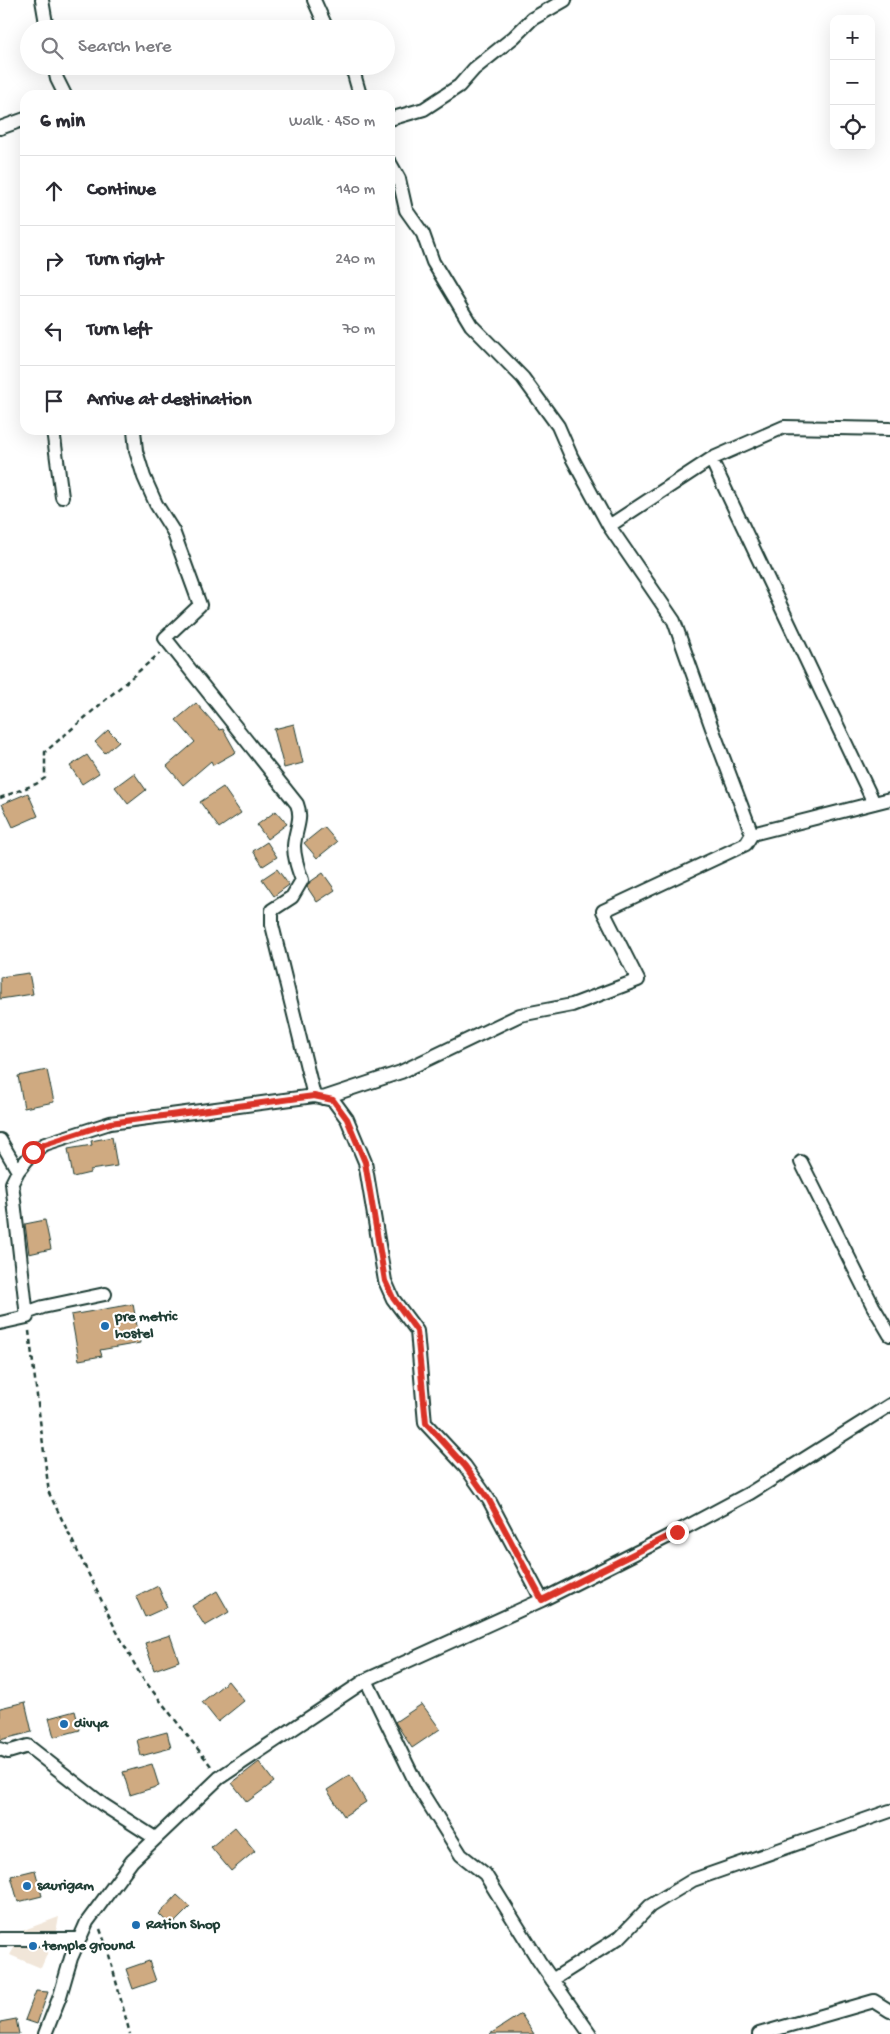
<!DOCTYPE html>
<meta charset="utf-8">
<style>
:root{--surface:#fff;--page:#f2f2f3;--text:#2b2b33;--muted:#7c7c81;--line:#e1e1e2}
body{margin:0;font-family:"Gochi Hand",sans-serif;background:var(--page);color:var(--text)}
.controls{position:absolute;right:15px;top:15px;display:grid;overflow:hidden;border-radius:10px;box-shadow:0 5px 20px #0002}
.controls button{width:45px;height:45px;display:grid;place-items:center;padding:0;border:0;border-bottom:1px solid var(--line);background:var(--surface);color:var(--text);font:25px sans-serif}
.stop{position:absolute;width:15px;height:15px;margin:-11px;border:4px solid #d93025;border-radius:50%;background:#fff}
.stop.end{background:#d93025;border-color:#fff;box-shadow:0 1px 5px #0008}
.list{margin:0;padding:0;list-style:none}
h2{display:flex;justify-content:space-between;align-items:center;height:65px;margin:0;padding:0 20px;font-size:21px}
h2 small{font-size:16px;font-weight:400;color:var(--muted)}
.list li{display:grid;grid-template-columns:32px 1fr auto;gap:15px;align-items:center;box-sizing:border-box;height:70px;padding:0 20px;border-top:1px solid var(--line)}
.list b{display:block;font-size:19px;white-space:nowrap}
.list em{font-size:16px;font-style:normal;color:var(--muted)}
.icon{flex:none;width:28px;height:28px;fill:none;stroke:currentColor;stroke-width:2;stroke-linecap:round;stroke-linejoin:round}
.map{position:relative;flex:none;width:890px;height:2034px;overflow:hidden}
.search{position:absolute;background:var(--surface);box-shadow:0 5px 20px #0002;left:20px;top:20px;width:375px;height:55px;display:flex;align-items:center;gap:12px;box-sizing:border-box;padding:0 18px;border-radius:28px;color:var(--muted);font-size:19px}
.panel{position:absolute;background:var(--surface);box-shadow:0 5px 20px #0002;left:20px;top:90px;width:375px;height:345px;border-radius:15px}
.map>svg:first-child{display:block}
.built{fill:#f1e6d9}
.building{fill:#cfaa81;stroke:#1f3d34}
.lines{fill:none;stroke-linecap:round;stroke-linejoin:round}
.street-casing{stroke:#1f3d34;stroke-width:16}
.path{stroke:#1f3d34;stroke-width:2.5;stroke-dasharray:5 4;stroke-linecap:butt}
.street{stroke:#fff;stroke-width:12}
.route{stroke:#d93025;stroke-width:6}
.poi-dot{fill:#1f6fb2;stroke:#fff;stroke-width:2}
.labels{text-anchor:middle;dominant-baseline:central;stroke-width:4.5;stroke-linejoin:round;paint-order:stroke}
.poi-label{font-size:15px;font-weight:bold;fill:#1f3d34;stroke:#fff;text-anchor:start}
</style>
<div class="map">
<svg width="890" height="2034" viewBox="0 0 890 2034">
<rect width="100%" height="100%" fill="#fff"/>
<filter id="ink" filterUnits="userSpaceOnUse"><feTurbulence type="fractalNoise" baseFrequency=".02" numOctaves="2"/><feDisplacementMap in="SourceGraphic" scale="10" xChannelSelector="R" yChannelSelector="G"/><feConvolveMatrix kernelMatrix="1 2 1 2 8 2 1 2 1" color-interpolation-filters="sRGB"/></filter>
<g filter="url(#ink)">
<path class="built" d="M59,1917L55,1936L41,1968L10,1955L24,1930Z"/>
<path class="building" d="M196,703L220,730L223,729L236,752L213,765L211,761L183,785L167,766L195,742L176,720Z
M294,724L303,763L284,768L274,729Z
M108,730L119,741L105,753L95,742Z
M87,755L99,773L82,784L70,766Z
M134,773L146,790L128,804L115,787Z
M223,787L241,813L219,828L200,802Z
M28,793L38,816L13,827L2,804Z
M276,811L287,824L267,839L257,825Z
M324,827L337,842L317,858L304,843Z
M267,842L277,857L263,866L253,851Z
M277,869L289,885L274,896L262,879Z
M323,873L335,890L317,902L307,887L310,882Z
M29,973L33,994L0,999V977Z
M47,1070L54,1102L24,1108L18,1076Z
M112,1137L117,1166L90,1170V1173L73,1177L68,1149L92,1145L91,1141Z
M45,1220L51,1249L29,1254L25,1224Z
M133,1304L140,1343L100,1350L102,1356L79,1360L71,1315Z
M158,1586L167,1607L145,1617L136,1597Z
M217,1591L229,1612L205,1626L192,1606Z
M170,1635L179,1661L154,1670L145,1643Z
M228,1681L244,1701L218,1722L202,1702Z
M25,1702L32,1732L0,1740V1708Z
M422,1704L440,1729L412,1748L395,1722Z
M75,1711L80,1730L54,1737L49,1718Z
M167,1732L171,1748L141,1756L137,1740Z
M259,1762L274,1782L247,1802L232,1783Z
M152,1764L159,1786L130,1795L123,1772Z
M350,1775L366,1802L344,1816L327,1790Z
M235,1827L255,1851L231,1871L211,1847Z
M35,1870L42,1896L18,1902L11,1876Z
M177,1895L190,1907L171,1926L159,1914Z
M149,1961L156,1981L133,1989L126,1969Z
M36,1991L48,1992L37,2024L25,2020Z
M521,2014L534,2034H490Z
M16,2019L19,2034H0V2022Z"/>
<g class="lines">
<defs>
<path id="street" d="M42,0L47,29
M314,0L327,29
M54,66L57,79L65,95
M349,66L354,74L360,95
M390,119L424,109L459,86L474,69L514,37L532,19L565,0
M0,128L25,119
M390,163L399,179L406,210L423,234L433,262L471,325L523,378L558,426L571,456L609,526L674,621L712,728L752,834L890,799
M53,430L62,497
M134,430L136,451L144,477L156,504L173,531L200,605L165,638L297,804C303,819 295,830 294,846C294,858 298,869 302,880L292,897L272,910V925L314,1096L333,1100L347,1119L365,1162L385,1281L393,1299L417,1331L425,1423L465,1466L489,1500L542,1600
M711,459L874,803
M609,526L711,459L784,427L890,429
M323,1098L401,1072L520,1015L572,1005L638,980L603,911L746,844L752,834
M0,1140L18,1171L33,1152L45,1144L110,1123L314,1096
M801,1162L873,1306L890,1335
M26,1313L43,1307L105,1294
M0,1323L27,1317L12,1183L18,1171
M366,1680L417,1785L461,1855L485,1874L539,1961L590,2034
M0,1749L8,1752L28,1746L102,1804L155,1838
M0,1939H79
M552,1980L620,1937L650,1906L693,1880L890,1811
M45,2034L60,1996L71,1958L87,1922L132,1861L219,1778L366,1680L542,1600L677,1532L750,1493L890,1405
M759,2034L874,2001L890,2011"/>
</defs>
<use href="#street" class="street-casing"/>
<path class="path" d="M0,798L36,784L45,778V752L160,653
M29,1331L49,1493L116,1630L141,1676L211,1766
M100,1929L108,1951L130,2034"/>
<use href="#street" class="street"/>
</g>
</g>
<g class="lines" filter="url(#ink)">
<path class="route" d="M33,1152L45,1144L110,1123L314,1096L333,1100L347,1119L365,1162L385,1281L393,1298L417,1331L426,1423L465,1466L489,1500L542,1600L677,1532"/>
</g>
<g class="poi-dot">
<circle cx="105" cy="1326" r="5"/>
<circle cx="64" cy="1724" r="5"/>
<circle cx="27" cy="1886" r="5"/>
<circle cx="136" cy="1925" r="5"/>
<circle cx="33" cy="1946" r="5"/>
</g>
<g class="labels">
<g class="poi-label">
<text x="115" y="1317">pre metric<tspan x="115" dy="17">hostel</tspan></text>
<text x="74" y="1724">divya</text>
<text x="37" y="1886">saurigam</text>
<text x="146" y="1925">Ration Shop</text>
<text x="43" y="1946">temple ground</text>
</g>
</g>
</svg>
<div class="controls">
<button>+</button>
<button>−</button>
<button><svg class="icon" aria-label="locate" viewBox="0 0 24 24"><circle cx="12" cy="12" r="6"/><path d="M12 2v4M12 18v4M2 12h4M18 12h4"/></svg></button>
</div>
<div class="stop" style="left:33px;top:1152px"></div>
<div class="stop end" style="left:677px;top:1532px"></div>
<div class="search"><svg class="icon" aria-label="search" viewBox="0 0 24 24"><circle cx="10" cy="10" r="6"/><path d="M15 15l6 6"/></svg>Search here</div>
<section class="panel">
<h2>6 min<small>Walk · 450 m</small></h2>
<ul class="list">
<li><svg class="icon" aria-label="ahead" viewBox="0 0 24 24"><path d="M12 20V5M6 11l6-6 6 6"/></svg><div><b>Continue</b></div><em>140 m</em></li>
<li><svg class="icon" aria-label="right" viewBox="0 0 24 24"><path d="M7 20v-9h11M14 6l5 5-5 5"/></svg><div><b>Turn right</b></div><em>240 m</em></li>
<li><svg class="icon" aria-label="left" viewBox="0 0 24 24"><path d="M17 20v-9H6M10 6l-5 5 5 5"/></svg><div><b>Turn left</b></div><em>70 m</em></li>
<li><svg class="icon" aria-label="arrive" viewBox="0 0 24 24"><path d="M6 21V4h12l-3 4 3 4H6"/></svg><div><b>Arrive at destination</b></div></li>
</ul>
</section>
</div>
